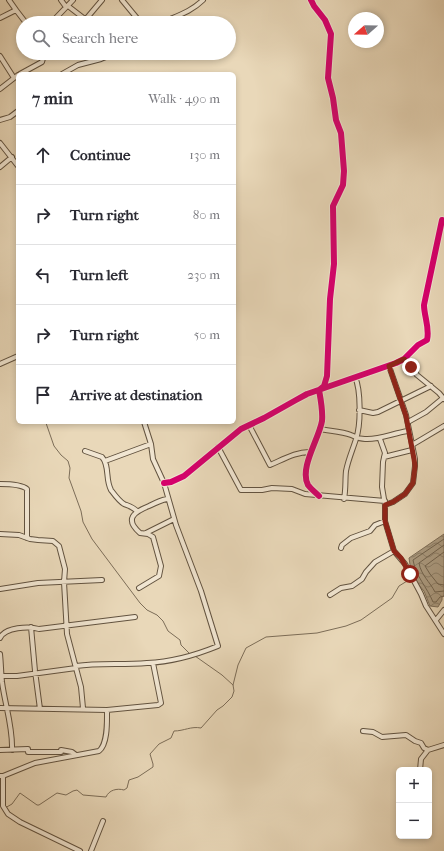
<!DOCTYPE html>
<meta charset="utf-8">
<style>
:root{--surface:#fff;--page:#f2f2f3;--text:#2b2b33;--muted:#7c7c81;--line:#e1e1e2}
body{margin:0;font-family:"IM FELL French Canon",serif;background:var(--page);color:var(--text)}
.controls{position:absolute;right:12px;bottom:12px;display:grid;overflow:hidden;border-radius:6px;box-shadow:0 2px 6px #0003}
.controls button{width:36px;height:36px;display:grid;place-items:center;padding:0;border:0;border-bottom:1px solid var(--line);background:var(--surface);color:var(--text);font:20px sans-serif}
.compass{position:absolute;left:348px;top:12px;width:36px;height:36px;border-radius:50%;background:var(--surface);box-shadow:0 2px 6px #0003;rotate:250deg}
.stop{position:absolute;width:12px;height:12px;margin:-9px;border:3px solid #8f2418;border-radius:50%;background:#fff}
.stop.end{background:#8f2418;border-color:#fff;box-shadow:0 1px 4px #0008}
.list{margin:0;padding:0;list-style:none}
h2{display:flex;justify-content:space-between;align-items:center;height:52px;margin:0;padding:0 16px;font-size:17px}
h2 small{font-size:13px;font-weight:400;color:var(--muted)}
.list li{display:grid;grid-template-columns:26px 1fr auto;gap:12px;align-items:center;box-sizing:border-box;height:60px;padding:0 16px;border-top:1px solid var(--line)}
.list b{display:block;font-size:15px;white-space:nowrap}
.list em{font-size:13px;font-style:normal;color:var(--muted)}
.icon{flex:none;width:22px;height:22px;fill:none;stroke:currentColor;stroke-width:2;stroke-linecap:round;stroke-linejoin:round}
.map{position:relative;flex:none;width:444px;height:851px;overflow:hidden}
.search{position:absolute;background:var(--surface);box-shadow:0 2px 6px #0003;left:16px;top:16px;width:220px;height:44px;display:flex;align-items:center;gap:10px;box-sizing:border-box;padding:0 14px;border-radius:22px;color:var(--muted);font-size:15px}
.panel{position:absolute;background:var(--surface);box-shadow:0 2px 6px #0003;left:16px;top:72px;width:220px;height:352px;border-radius:6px}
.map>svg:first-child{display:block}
.water{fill:url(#water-waves);stroke:#7c6d58}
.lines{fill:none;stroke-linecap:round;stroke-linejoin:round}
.shore{stroke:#70624d;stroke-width:1}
.stream{stroke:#7c6d58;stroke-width:1}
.minor-casing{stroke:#625340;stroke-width:6}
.minor{stroke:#f1e6d2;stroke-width:4}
.cycleway-casing{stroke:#f1e6d2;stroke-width:8}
.cycleway{stroke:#d6006c;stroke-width:6}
.route{stroke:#8f2418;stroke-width:5}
</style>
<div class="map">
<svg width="444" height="851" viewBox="0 0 444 851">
<defs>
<pattern id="water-waves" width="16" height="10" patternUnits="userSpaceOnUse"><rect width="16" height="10" fill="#ac9c82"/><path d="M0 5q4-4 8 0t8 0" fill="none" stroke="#8d7f69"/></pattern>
</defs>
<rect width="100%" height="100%" fill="#e9d8b9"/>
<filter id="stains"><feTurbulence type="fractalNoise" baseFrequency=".005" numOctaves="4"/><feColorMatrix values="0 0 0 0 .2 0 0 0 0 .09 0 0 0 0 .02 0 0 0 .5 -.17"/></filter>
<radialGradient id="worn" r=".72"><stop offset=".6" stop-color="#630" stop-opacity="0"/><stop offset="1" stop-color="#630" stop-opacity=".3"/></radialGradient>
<path class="water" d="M444,534V596L442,597V600L438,607L430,606L424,591L417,583L411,571L409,558Z"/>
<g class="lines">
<path class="shore" d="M444,539L413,560C416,577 427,587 433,602H436L440,597L444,596
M444,545L419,563C421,575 430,582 435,592L444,591
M444,552L425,566L430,574L438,584L444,585"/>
<path class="stream" d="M46,423L54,446L61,455L68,461L70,468L69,478L81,511L83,522L92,539L140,603L147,610L157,615L163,621L168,631L180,640L181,645L190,654
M195,656L222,675L233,685
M5,808L12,804L20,793L37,805H39L57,793L66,795L73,791L77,790L83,795L106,797C109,790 117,788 124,790L127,788L129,780L138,777L153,767V764L150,754L159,744L171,738L174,731C184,731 191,726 201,728L217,710L223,706L232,697L234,691L233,685L238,665L246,648L266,637L317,633L346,626L361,620L392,598L399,586L412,578"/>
<defs>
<path id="minor" d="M61,0L66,7
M122,0L141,23
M311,0L314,6L325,20L331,34L328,78L333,98L336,120L341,133L344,171L343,185L333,206L334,264L330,299L327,376L324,386L319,390C321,401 323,411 322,421C319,439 299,468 308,485C311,489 315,492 319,496
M68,6L90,23
M16,10L26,23
M0,18L16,10L9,0
M86,19L102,0
M51,23L73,0
M161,23C176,16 191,12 203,0
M0,56L14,78
M20,74L42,62L44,55L42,53
M62,74L78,65L101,59L116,53
M0,89L18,75
M0,120L10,117L18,111
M0,143L18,166
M0,167L12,157
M404,359L417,375L439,393L444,399
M0,364L18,356
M359,410L373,413L378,412L431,386
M408,422L426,412L443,398
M249,425L270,465C282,460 297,451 311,452
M320,429C329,431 342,431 351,435C356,437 359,439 365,439C380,440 393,433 408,431
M380,439L385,453L383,462L382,487L385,505V521L394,551L405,564L421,594L426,606L444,634
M412,445L444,426
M218,447L241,490H262L272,488L292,489L305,494L385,501
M85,451L102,457C110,466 105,479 111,490C114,494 119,501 124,504C129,506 133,507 137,511
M384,457L412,450
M105,461L151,444
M164,483L171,482L184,476L241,429L264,418L296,400L307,394L396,363L404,359L418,345L427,340C430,328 424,316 424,305L442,220
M0,484C8,484 21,484 27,489V538
M344,499C346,489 345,480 346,471C348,460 353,449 356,439C361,425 361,390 355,377
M385,505L393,502L405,494L413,483L415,466V459L406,415L389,366
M146,533L174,519
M0,534L19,535L30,539L38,540L53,541L59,546L65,569L64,582L67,634L81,687L83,708
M341,548L342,545L351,538L370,531L375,525L385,521
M139,588L159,576L161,566L153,537L148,534L140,533C124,519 134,512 149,506C155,503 161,500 167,499
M0,589L38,583L102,580
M330,595L341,588L352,586L362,579L366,572L375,562L394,551
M436,620L444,610
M31,627L35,671L40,709
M0,638C5,627 29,626 39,629L135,617
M0,654C1,663 1,672 2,682C5,705 13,727 12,750
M76,666C99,663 123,665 147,663C171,662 196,655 218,646L201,591L176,525L164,483L153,459L151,444L144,422
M2,676H17L76,668
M0,708L107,710L158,705L161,703L153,663
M363,731L373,732L382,737L406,735L415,741L421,743L424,748L428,750L444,745
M0,750L28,749V752H61V750L72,752L76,755
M420,770L421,759L428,750
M0,776H3L35,763L99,751C108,744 107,721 107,710
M3,776V806L8,814L20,822L80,851
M91,851L103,821"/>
</defs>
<use href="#minor" class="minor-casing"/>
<use href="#minor" class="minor"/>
<defs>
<path id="cycleway" d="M311,0L314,6L325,20L331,34L328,78L333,98L336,120L341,133L344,171L343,185L333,206L334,264L330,299L327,376L324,386L319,390C321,401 323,411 322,421C319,439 299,468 308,485C311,489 315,492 319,496
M164,483L171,482L184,476L241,429L264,418L296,400L307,394L396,363L404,359L418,345L427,340C430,328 424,316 424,305L442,220"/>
</defs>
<use href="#cycleway" class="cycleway-casing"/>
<use href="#cycleway" class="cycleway"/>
</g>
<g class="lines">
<path class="route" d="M410,574L401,558L394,551L385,521V505L393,502L405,494L413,483L415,466L414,459L406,416L389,366L404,359L411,367"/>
</g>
<rect width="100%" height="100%" filter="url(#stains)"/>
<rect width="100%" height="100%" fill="url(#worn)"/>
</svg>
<div class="controls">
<button>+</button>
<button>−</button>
</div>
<svg class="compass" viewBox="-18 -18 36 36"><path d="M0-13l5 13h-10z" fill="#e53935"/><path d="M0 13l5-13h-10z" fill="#7c7c81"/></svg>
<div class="stop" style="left:410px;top:574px"></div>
<div class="stop end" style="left:411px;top:367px"></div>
<div class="search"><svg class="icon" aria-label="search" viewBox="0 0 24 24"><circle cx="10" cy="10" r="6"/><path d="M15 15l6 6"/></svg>Search here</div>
<section class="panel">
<h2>7 min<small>Walk · 490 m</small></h2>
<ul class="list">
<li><svg class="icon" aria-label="ahead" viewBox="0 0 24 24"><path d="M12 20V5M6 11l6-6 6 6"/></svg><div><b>Continue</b></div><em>130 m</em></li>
<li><svg class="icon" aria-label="right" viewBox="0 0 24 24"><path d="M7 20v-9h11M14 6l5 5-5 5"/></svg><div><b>Turn right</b></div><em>80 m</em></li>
<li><svg class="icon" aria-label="left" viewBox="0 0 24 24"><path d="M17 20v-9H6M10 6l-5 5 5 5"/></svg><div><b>Turn left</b></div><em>230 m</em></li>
<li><svg class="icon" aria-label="right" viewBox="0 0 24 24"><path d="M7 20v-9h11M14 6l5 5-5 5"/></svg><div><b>Turn right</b></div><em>50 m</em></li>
<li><svg class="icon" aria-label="arrive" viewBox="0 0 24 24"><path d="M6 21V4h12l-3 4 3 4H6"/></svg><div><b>Arrive at destination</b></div></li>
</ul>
</section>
</div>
